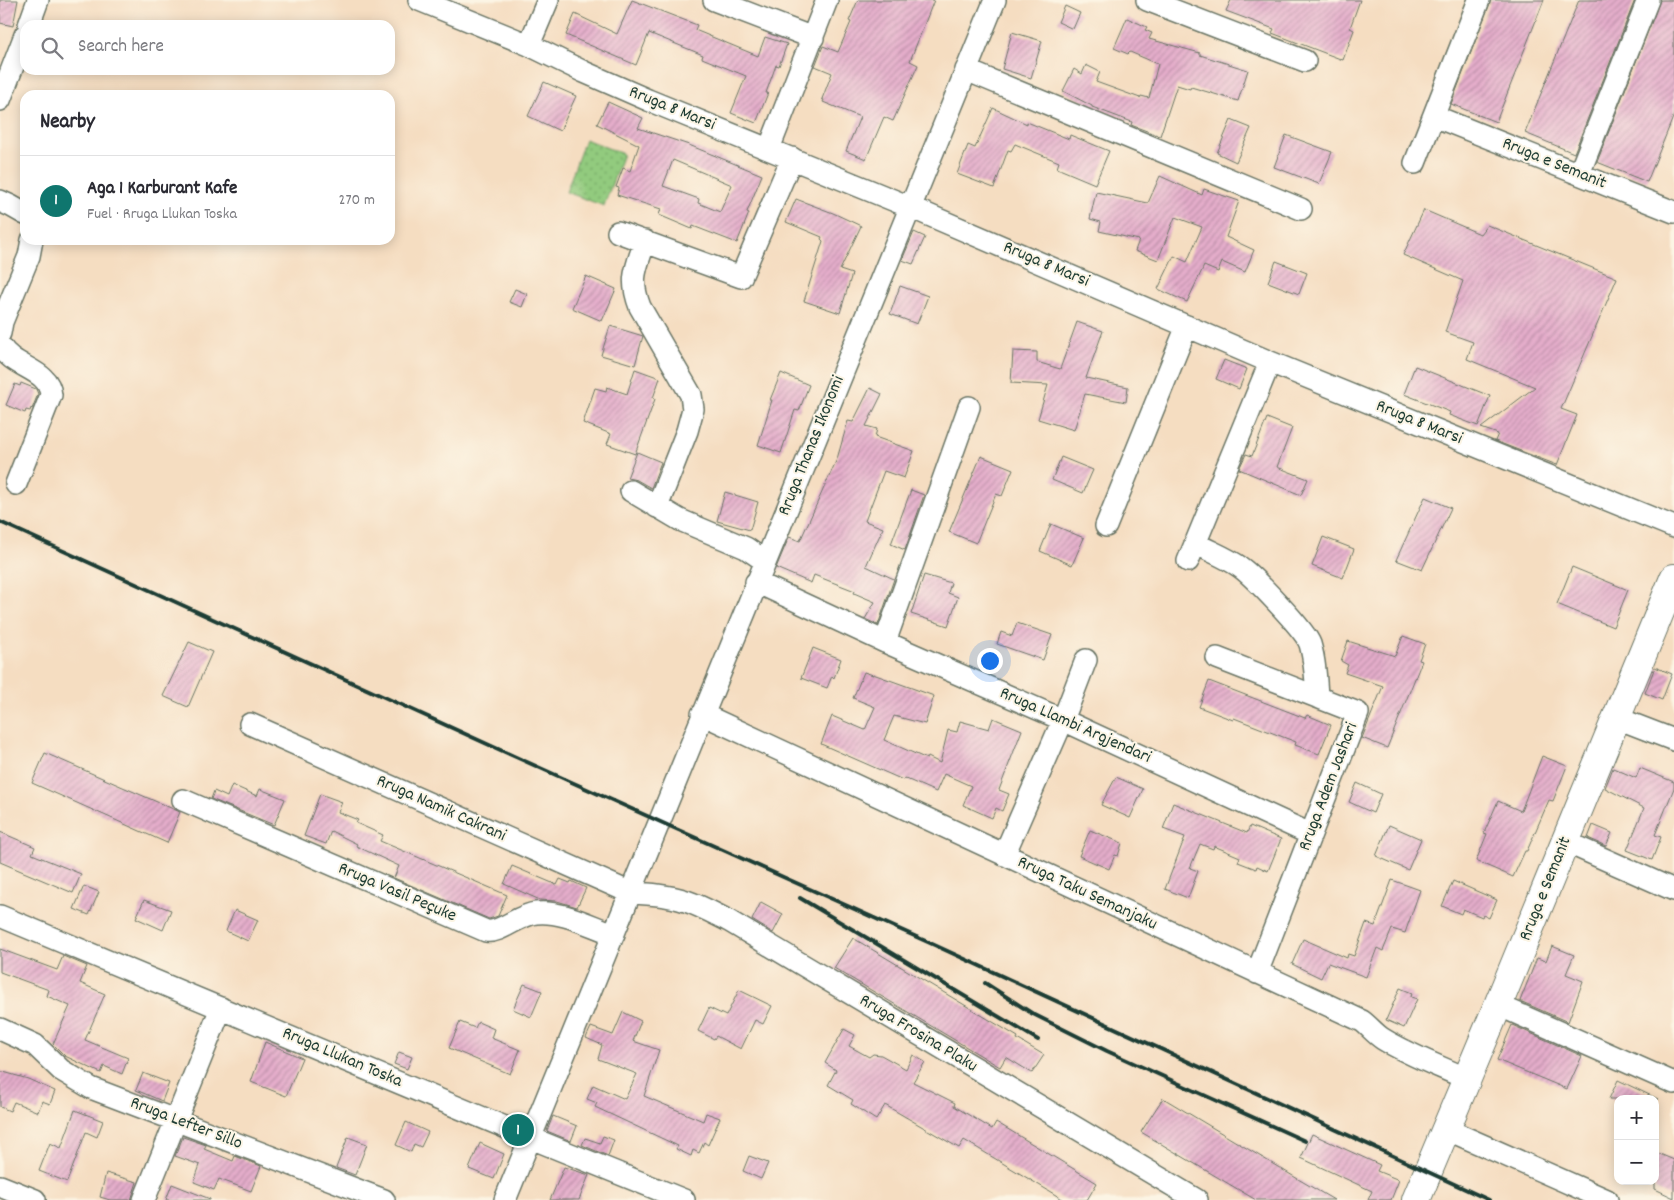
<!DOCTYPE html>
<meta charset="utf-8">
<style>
:root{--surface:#fff;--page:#f2f2f3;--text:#2b2b33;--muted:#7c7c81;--line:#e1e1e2;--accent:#0f766e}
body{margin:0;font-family:Dekko,sans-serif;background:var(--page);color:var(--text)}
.controls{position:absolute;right:15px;bottom:15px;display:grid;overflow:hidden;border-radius:10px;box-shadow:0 2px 12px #0003}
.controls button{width:45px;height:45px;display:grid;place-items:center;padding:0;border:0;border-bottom:1px solid var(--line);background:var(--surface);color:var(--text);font:25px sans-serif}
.you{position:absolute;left:989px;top:660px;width:18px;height:18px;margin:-12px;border:4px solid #fff;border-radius:50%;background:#1a73e8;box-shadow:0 0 0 8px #1a73e833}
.badge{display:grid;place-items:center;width:32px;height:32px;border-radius:50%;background:var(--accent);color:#fff;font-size:16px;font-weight:700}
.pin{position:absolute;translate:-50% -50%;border:2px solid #fff;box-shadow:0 1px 5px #0006}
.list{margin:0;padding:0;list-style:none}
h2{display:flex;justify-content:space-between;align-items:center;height:65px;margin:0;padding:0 20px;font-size:21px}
h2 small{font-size:16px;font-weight:400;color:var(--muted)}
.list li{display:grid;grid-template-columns:32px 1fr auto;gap:15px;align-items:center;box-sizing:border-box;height:90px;padding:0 20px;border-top:1px solid var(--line)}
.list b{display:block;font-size:19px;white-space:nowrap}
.list p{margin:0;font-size:16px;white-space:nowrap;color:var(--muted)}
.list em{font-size:16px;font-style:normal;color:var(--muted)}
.icon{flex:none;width:28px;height:28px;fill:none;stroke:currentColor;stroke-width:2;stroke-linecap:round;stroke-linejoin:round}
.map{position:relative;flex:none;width:1674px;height:1200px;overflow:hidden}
.search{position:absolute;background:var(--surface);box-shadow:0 2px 12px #0003;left:20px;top:20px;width:375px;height:55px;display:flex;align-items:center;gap:12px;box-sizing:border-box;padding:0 18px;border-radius:15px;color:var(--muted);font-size:19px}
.panel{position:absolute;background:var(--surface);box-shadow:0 2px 12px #0003;left:20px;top:90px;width:375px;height:155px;border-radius:15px}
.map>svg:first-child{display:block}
.grass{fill:url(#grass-dots);stroke:#588459}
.building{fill:url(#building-hatch);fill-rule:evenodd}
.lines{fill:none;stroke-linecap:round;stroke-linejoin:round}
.minor-casing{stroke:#6a7565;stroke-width:24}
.major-casing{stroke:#6a7565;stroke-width:30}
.minor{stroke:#fff;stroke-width:21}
.major{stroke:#fff;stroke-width:28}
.rail{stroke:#1f3d34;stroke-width:4}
.labels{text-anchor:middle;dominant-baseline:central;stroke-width:4;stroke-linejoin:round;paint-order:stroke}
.street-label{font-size:18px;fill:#1f3d34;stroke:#fcf5e5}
</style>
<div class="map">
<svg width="1674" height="1200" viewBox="0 0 1674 1200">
<defs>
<pattern id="grass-dots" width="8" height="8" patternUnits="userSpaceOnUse" patternTransform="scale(1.25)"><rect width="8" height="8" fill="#92cb7e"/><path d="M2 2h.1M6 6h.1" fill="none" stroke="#77a668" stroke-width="1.8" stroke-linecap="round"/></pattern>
<pattern id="building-hatch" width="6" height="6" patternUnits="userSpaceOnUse" patternTransform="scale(1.25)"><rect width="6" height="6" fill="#e5adcb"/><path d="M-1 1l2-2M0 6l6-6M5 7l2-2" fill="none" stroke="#b98ea6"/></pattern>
</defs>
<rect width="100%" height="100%" fill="#fcf5e5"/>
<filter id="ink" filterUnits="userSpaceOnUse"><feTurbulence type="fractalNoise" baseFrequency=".02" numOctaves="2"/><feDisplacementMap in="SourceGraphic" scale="10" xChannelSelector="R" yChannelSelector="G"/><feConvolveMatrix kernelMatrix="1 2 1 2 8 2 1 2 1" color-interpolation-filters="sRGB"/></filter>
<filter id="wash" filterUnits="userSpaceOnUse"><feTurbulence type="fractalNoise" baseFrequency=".0096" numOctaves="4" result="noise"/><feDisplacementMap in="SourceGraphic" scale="20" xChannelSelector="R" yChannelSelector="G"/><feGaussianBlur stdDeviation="1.12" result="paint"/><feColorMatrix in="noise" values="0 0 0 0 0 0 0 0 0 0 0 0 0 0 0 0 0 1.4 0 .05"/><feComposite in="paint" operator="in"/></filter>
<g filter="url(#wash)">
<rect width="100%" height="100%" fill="#f5ddc1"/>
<path class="grass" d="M585,139L623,154L604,206L566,192Z"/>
<g id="blocks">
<path class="building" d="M0,0H18L13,26L0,23Z
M632,0L697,25L695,30L758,56L765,37L787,44L779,66L776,65L766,93H768L756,123L731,113L746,76L702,58L703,55L649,33L636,65L566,35L575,14L617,34Z
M858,0H934L910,61L918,65L893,121L884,117L866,159L846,151L860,117L823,102L824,100L822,99L832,73L815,66L823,46L838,52L851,22L849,21Z
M1231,0H1360L1350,28L1354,30L1343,60L1272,33L1274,29L1226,11Z
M1491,0H1544L1496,122L1451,104Z
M1579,0H1635L1574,153L1525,133Z
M1660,0H1674V115L1647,182L1597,162Z
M1065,6L1080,13L1073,29L1058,22Z
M1127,18L1147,27L1145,30L1152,33L1149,39L1200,53V55L1248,70L1238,101L1191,87L1190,89L1177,85L1160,136L1131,125L1132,122L1092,107V106L1063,91L1074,69L1082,74L1086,65L1100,72L1096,82L1140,98L1141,96L1149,98L1158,64L1130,52L1128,54L1114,48Z
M1012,32L1042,41L1031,78L1002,69Z
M544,82L576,96L560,131L528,116Z
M608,102L643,118L638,128L689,145L762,175L747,212L749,213L737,243L693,226L692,229L659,215L661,209L617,195L619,188L616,187L623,168L630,171L639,145L597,124ZM673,160L732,185L720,212L698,203L699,199L663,186Z
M993,108L1027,124V122L1069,139L1070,135L1109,151L1095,184L1057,168L1059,162L1015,144L1011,151L1008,150L994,188L957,174L968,145L975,148Z
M1231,120L1251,128L1236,162L1217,153Z
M1286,135L1332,152L1319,184L1274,167Z
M1160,176L1202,195L1204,189L1239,201L1226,237L1254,250L1245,272L1222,262L1218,272L1204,266L1187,302L1158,289L1174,256L1187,262L1202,227L1175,217L1158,260L1135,251L1139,240L1099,231L1101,222L1090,219L1096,192L1148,203Z
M796,199L833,213L861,226L840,270L852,274L840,313L804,301L823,241L821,239L822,237L786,222Z
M1424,210L1480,234L1487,225L1617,278L1561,409L1577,415L1557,465L1495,441L1498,434L1481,428L1535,387L1467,359L1473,342L1445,332L1463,281L1403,255Z
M914,232L925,237L913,264L902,260Z
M1276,261L1307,273L1299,294L1268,282Z
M586,276L616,289L602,321L572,308Z
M900,286L928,296L917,324L890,314Z
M515,289L527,294L522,307L509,302Z
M1077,322L1103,331L1086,378L1128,387L1126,402L1085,394L1074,430L1038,419L1048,385L1011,383L1013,351L1037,352V362L1060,369Z
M610,326L643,336L635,365L601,355Z
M1224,360L1247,369L1239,389L1216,379Z
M1415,366L1490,396L1478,426L1449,415L1450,412L1404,394Z
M635,369L660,378L653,398L655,399L635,454L607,444L611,434L583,423L595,388L606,391L607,387L627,394Z
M781,373L809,385L799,411L795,410L781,453L758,445L772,400H770Z
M21,383L36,389L38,394L32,409L31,408L30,411L26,410L25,413L6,405L15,384L20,386Z
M870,388L882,394L866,426L877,429L875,437L914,451L904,478L884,471L865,521L883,528L866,566L894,579L878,625L865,619L875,602L854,593L855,591L814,575L811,583L776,568L789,537L800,541L837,459L848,421L853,422Z
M1267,418L1292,428L1277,467L1308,479L1301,495L1239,469L1246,454L1252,456Z
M637,452L661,462L651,488L637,480L627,478Z
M981,456L1013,469L1002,496L996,494L976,543L949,532Z
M1061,457L1093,470L1083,493L1052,480Z
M911,490L924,495L905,550L891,544Z
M725,492L758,502L750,530L717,521Z
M1425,497L1451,508L1422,570L1396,560Z
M1051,524L1084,538L1072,565L1040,551Z
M1323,537L1354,549L1343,578L1312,566Z
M1572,567L1628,590L1613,627L1557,604Z
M924,575L951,583L948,593L958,597L948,626L911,614Z
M1017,623L1052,635L1043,660L997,644L1001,632L1012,636Z
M1403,636L1425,644L1419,660L1422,661L1387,748L1362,738L1383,686L1345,673L1348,665L1341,661L1348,641L1395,656Z
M189,642L212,652L188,707L163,696Z
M813,648L841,659L834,678L832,676L827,688L801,678Z
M1655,667L1672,674L1662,700L1645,693Z
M864,672L873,675V674L934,696L925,724L894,716L884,740L927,759L928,757L940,763L948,730L957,732L960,721L989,729L993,718L1022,730L999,790L1009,794L1002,811L996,808L992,818L963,805L971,786L944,774L936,792L904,778L903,780L821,744L832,716L865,730L875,707L853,698Z
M1209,681L1305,718L1307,715L1331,725L1319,754L1295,745L1296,742L1234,718L1233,720L1199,707Z
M45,753L180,812L167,843L32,783Z
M1542,756L1567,766L1553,801L1549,800L1527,851H1525L1513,877L1476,861L1487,834L1484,833L1498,801L1521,811Z
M1613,768L1636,778L1640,768L1674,782V788L1655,835L1661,837L1652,860L1627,850L1644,808L1605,788Z
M1116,777L1143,789L1130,818L1101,805Z
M1357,783L1381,794L1373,813L1349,802Z
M232,785L257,796L260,789L285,799L274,825L211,799L214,791L227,797Z
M320,794L342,802L338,812L358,820L356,823L383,835L380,841L507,895L498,916L489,919L394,878L399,866L356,846L357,844L331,831L326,844L304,836Z
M1173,803L1247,833L1250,826L1281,839L1268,871L1257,866L1256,869L1238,862L1240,857L1214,846L1213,849L1200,844L1190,868L1198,871L1188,898L1165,889L1185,837L1163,829Z
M1389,825L1421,839L1408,870L1376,856Z
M1593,825L1612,833L1606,846L1588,838Z
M1090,830L1122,843L1118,856L1115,855L1109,869L1079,856Z
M0,832L35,847L32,854L81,874L73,893L0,862Z
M512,866L557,885L560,879L570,883L571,881L586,888L577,907L557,901L540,900L504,884Z
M1392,880L1420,890L1405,933L1392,929L1383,951L1377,948L1366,977L1328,963L1321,978L1292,964L1303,939L1347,958L1348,954L1354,956L1366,923L1375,926Z
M1453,881L1497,900L1489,918L1483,915L1482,917L1463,909L1461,914L1442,906Z
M84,886L99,892L89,915L74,909Z
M144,900L171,910L163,930L136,918Z
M761,902L783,914L773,933L752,920Z
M235,910L258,920L248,941L226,931Z
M853,938L1018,1037L1017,1039L1044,1055L1032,1073L1006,1057L1000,1067L834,968Z
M1552,946L1574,955L1566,974L1583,981L1568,1022L1520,1001L1537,958L1546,961Z
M0,949L57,970L63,956L87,966L80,983L105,994L85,1040L128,1058L122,1074L104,1066L101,1073L65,1056L53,1044L70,1006L47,996L49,990L0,972Z
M524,984L542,991L531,1017L513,1009Z
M1400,988L1412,993L1411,997L1417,999L1404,1028L1386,1020Z
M739,990L772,1006L763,1024L755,1020L741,1049L716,1036L714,1039L698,1031L709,1008L726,1016Z
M623,1012L641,1021L633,1041L659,1050L644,1096L703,1121L706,1113L720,1118L708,1145L704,1142L699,1153L693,1150L691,1156L676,1149L678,1146L595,1107L597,1103L587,1099L593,1085L625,1099L637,1074L598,1059L602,1045L586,1038L591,1027L613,1035Z
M460,1022L475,1028L478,1022L494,1029L491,1038L520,1050L510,1074L449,1048Z
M1512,1025L1582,1056L1567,1089L1497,1060Z
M844,1029L855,1035L849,1046L869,1057L873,1054L881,1055L906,1069L913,1055L925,1062L913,1082L955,1103L954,1106L992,1129L996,1122L1097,1183L1087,1200H1064L964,1140L959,1148L885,1105L876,1120L851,1104L853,1100L828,1085L836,1070L825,1063Z
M265,1042L302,1058L286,1096L251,1082Z
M399,1052L412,1057L407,1069L394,1064Z
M0,1071L28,1079L55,1091L50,1104L42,1101L38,1112L14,1102L10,1111L0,1107Z
M143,1073L169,1083L162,1101L136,1090Z
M1618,1080L1658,1099H1609Z
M1163,1098L1298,1179L1334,1200H1256L1141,1132Z
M75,1110L103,1121L97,1137L86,1132L67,1182L39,1171L50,1143L61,1148Z
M553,1116L577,1126L571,1141L547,1131Z
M406,1122L428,1132L421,1147L414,1144L411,1152L396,1145Z
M1312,1134L1380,1165L1377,1171L1399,1180L1391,1200H1368L1372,1191L1301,1158Z
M603,1136L614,1140L608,1156L582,1145L585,1138L600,1143Z
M183,1137L206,1145L204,1149L233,1161L235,1156L261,1166L251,1191L219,1179L214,1190L194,1182L200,1165L175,1156Z
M348,1137L367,1144L355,1175L336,1168Z
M480,1143L504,1154L494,1179L469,1169Z
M1655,1152L1674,1160V1198L1655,1189Z
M749,1156L768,1163L761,1179L743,1171Z
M564,1167L589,1175L579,1200H550Z
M106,1173L137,1182L131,1200H110L100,1197Z
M172,1184L210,1199V1200H166Z"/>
</g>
</g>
<g filter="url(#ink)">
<use href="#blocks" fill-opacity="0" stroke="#6a7565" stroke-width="1"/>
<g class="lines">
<defs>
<path id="minor" d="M419,0L529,45L584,72L648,100L910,207L1270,362L1674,527
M714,0L813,38
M1147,0L1305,61
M29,25L38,0
M529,45L548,0
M966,70L1301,209
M0,100L25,35
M1434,116L1674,212
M769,149L827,0
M1415,163L1479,0
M1579,174L1648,0
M0,201L11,206L25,214
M618,232L741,277L792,158
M645,241C636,269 629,278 640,307L691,395L693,409L687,431L657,507
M0,333L2,322L29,256L32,240
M0,345C13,369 49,368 51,395L16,484
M631,491L680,520L746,548L765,561
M1106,526L1187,326
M1195,543C1209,551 1226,557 1240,567C1253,576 1305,630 1310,644C1315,661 1316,679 1317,697
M1188,561L1270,362
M756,582L885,642L1063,720L1310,834
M885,642L969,407
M1217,658L1358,713L1257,973
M702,714L1362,1021C1369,1026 1375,1034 1383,1039C1409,1055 1439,1066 1467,1079
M1617,718L1674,740
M250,724L631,893C649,894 668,895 686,901C701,906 715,914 729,921L1197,1200
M183,800L486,931C500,934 518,915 536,913C562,910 590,926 614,934
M1566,842L1674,890
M1004,855L1063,720L1086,660
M0,916L531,1138L684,1200
M1498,1005L1674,1083
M0,1029L35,1045L61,1070L91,1088L384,1200
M1446,1129L1607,1200
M0,1186L35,1200
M144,1200L221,1008
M505,1200L995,0"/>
<path id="major" d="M1416,1200L1498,1005L1674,578"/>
</defs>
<use href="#minor" class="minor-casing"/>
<use href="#major" class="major-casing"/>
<use href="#minor" class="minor"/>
<use href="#major" class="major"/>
<path class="rail" d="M0,522L518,758L930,943L1489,1200
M800,898L1038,1040
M985,983L1033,1014L1107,1051L1305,1141"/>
</g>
</g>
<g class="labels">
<g class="street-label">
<text transform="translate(672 109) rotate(22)">Rruga 8 Marsi</text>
<text transform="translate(1554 164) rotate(22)">Rruga e Semanit</text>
<text transform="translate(1046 265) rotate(23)">Rruga 8 Marsi</text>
<text transform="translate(1419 423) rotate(22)">Rruga 8 Marsi</text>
<text transform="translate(812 446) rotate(-68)">Rruga Thanas Ikonomi</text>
<text transform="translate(1075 726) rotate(24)">Rruga Llambi Argjendari</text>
<text transform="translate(1329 787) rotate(-69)">Rruga Adem Jashari</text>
<text transform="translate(441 809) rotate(24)">Rruga Namik Cakrani</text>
<text transform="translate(1546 889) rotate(-68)">Rruga e Semanit</text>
<text transform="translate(397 893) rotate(23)">Rruga Vasil Peçuke</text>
<text transform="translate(1087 894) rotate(25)">Rruga Taku Semanjaku</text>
<text transform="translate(918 1034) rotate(31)">Rruga Frosina Plaku</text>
<text transform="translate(342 1058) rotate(23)">Rruga Llukan Toska</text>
<text transform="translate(186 1124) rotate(21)">Rruga Lefter Sillo</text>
</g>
</g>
</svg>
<div class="controls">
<button>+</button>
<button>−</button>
</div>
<div class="you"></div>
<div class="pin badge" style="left:518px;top:1130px">1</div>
<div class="search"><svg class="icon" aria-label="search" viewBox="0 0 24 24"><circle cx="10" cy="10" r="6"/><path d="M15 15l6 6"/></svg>Search here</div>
<section class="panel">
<h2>Nearby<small></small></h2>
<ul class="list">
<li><span class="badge">1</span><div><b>Aga 1 Karburant Kafe</b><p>Fuel · Rruga Llukan Toska</p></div><em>270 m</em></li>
</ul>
</section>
</div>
